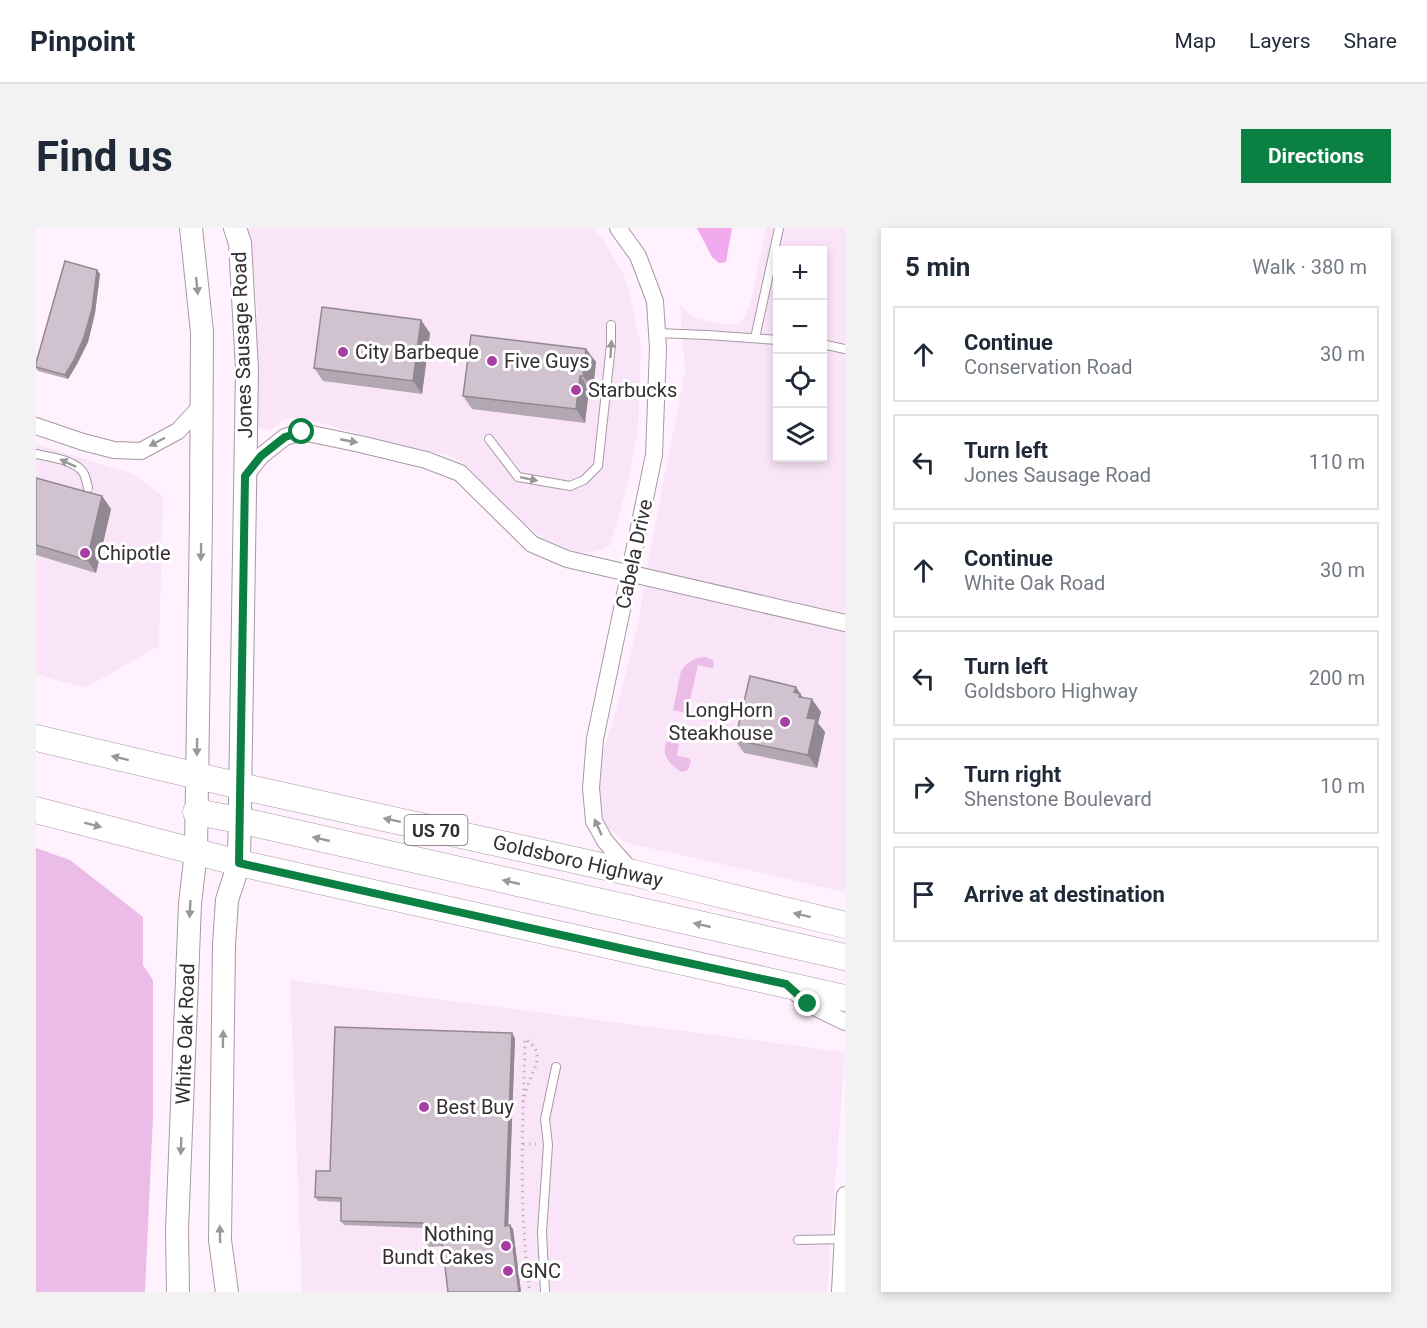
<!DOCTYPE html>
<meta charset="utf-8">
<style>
:root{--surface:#fff;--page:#f2f2f3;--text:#1f2937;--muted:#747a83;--line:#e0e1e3;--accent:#0b8043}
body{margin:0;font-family:Roboto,sans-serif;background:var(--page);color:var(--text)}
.controls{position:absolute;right:18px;top:18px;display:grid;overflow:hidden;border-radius:0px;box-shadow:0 3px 9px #0003}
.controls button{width:54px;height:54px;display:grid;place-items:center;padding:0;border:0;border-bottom:2px solid var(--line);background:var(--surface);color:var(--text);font:30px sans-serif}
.stop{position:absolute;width:18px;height:18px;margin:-14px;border:4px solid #0b8043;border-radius:50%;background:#fff}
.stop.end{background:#0b8043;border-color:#fff;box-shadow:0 2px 6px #0008}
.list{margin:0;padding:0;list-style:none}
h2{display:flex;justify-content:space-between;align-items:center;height:78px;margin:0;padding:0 24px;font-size:26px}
h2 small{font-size:20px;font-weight:400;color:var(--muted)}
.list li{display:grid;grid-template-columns:39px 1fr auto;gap:18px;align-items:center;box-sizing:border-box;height:96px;margin:0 12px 12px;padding:0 12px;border:2px solid var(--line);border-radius:0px}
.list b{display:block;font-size:22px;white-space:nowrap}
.list p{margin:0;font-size:20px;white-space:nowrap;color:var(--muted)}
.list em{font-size:20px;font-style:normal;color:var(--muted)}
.icon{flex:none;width:33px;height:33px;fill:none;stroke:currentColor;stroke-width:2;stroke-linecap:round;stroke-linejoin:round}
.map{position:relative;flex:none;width:809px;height:1064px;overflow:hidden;border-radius:0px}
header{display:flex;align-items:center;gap:36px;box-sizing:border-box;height:84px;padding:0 30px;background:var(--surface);border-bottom:2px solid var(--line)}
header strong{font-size:28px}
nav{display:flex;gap:33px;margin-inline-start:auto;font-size:21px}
.intro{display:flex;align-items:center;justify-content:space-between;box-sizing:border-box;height:144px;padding:0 36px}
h1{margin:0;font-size:42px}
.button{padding:15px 27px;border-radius:0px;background:var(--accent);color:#fff;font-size:21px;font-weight:700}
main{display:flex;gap:36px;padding:0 36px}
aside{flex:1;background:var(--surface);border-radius:0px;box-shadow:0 3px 9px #0003}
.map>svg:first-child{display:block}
.built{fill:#fae5f8;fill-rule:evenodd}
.green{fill:#eabce7}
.water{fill:#f1aaed}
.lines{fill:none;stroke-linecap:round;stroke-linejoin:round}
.lane-casing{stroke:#a699a5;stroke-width:10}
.street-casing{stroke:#a699a5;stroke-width:18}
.secondary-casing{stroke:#a699a5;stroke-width:24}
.primary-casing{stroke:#a699a5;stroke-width:27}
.path{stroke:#beb3bd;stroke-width:3;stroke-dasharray:1.5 4.5;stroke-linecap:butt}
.lane{stroke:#fff;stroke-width:8}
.street{stroke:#fff;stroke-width:16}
.secondary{stroke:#fff;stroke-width:22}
.primary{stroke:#fff;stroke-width:26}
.wall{fill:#b3a7b2}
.shaded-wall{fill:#928891}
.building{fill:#d0c2cf;stroke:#928891;stroke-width:1.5}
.oneway{fill:#9a979a}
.route{stroke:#0b8043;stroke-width:8}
.poi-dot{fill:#a63fa3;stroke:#fff;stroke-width:2}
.labels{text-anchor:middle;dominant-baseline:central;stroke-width:6;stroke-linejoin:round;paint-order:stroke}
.shield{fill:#fff;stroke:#726d71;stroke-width:1.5}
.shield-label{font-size:18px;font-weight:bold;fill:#352f34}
.street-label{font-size:20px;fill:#352f34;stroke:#fff}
.poi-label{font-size:20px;fill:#352f34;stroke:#fff;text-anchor:start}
</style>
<header>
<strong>Pinpoint</strong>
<nav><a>Map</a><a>Layers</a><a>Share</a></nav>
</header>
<div class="intro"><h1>Find us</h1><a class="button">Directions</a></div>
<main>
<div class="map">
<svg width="809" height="1064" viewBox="0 0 809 1064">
<rect width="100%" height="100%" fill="#fff1fd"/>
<path class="built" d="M210,0H556L567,11L587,45L594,66L605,119L602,202L592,255L575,316L570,320L552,325L535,322L512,313L484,293L431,238L414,227L372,220L271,191L256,190L246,192L236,201H229L221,198V86L216,20Z
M730,0H809V664L596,616L586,612L567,595L559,572L558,555L580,482L600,406L620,291L649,144L644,77L657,89L685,96H702L709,90L715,72ZM742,22H786V230H742Z
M0,216L97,246L127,268L123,418L49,460L0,446Z
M254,752L809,824L791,1064H266Z"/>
<path class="green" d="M670,429L677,432L678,439L675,440L662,437L651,485L637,482L645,443C651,434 659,429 670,429Z
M631,513L643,516L641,528L653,530L655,533L652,542L646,544C634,538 624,526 631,513Z
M0,620L34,632L107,689V737L117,752V888L109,1064H0Z"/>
<path class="water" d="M661,0H696L690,34L683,35L676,29Z"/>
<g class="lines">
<defs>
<path id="lane" d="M621,105L671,107L742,112
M719,110L743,0
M786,116L809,121
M453,211L482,249L534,258L548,252L562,238L575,117V97
M0,226C14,229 41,232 48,246C50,250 51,256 52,260
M762,1012L809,1011
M509,1064L506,1004L512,917L509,891L520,839"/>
<path id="street" d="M582,0L602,28L619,73L622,120L618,227L559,511L555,560L558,593L569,613L597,645
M0,198L47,214L78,222L105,223L142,203L165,178
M209,248L225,228L249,209L266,204L324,216L390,232L424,245L496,316L531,331L809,395
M755,760L772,776L809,794
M804,1064L809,967"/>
<path id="secondary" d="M142,1064L141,1002L154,676L160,623L165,290L166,104L155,0
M191,1064L184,1012L188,717L191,672L203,635L211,141L204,15L199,0"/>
<path id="primary" d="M0,510L226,563L597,645L809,697
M0,582L203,635L809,770
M160,584L203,592L809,729"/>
</defs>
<use href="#lane" class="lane-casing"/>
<use href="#street" class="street-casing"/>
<use href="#secondary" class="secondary-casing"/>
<use href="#primary" class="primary-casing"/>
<path class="path" d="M487,874C489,867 491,861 493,854C500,837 509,823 489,811C487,895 482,981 494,1064
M487,916H500"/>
<use href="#lane" class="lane"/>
<use href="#street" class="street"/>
<use href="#secondary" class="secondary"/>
<use href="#primary" class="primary"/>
</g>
<path class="wall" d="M61,42L64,46L59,85L52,114L41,136L32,151L2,143L0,140V135Z
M394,105L386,166L287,153L278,140Z
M550,121L560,134L557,161H553L549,195L436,181L427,168Z
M0,250L66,268L75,281L60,345L0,327Z
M767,469L785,484L782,495L789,504L781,540L708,525L699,512Z
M479,810L472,997L477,1001L485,1064H412L406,1018L393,1019L390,1015L387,1000L308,997L305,993V974L282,973L279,969Z"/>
<path class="shaded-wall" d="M61,42L64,46L59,85L52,114L41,136L32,151L29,147Z
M385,92L394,105L386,166L377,153Z
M550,121L560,134L557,161L547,148Z
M544,148L553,161L549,195L540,181Z
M66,268L75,281L60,345L51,332Z
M760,459L773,479L758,464Z
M776,471L785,484L782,495L789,504L781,540L772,527L771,490Z
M476,805L479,810L472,1003L469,998Z
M474,997L477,1001L485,1064H483Z"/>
<path class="building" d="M29,33L61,42L56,81L48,109L38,132L29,147L0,139V135Z
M286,79L385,92L377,153L278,140Z
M435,107L550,121L547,148H544L540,181L427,168Z
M0,250L66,268L51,332L0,317Z
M714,448L760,459L758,464L764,466L763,469L776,471L771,490L780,491L772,527L699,512Z
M299,799L476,805L469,998L474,997L483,1064H412L406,1013L390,1015L387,995L305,993V970L279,969L280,943H294Z"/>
<defs><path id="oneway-solid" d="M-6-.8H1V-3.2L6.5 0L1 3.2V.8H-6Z" transform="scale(1.5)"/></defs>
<g class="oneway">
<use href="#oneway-solid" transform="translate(161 58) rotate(84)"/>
<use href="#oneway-solid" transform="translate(575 121) rotate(-86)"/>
<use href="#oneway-solid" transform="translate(313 213) rotate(11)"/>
<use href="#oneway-solid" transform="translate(121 214) rotate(152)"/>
<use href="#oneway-solid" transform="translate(32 235) rotate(-155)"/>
<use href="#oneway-solid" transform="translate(493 251) rotate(12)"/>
<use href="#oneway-solid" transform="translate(165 324) rotate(91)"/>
<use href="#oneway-solid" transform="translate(161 519) rotate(91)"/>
<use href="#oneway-solid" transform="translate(84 530) rotate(-166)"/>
<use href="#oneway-solid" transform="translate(356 592) rotate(-168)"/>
<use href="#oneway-solid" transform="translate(57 597) rotate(15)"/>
<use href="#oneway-solid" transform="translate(562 599) rotate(-114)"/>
<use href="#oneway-solid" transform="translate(285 611) rotate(-167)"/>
<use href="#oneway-solid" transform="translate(475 654) rotate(-167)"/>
<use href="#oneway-solid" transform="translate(154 681) rotate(93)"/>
<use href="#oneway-solid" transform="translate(766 687) rotate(-166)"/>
<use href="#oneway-solid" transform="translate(666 697) rotate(-167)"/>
<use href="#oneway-solid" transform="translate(187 811) rotate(-89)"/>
<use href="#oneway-solid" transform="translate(145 918) rotate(92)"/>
<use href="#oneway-solid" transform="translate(184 1006) rotate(-91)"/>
</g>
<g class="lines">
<path class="route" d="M266,204L249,209L225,228L209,248L203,635L606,725L750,756L772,776"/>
</g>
<g class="poi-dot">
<circle cx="307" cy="124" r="6"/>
<circle cx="456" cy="133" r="6"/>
<circle cx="540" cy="162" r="6"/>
<circle cx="49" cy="325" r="6"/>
<circle cx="749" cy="494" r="6"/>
<circle cx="388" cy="879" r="6"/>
<circle cx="470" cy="1018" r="6"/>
<circle cx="472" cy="1043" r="6"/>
</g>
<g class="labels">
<rect class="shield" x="368.5" y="587" width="63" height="30" rx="4.5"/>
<g class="shield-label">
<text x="400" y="602">US 70</text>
</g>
<g class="street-label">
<text transform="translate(206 117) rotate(-92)">Jones Sausage Road</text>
<text transform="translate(598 326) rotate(-78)">Cabela Drive</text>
<text transform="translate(542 633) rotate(13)">Goldsboro Highway</text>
<text transform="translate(149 806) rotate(-88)">White Oak Road</text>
</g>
<g class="poi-label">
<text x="319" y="124">City Barbeque</text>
<text x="468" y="133">Five Guys</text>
<text x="552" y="162">Starbucks</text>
<text x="61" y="325">Chipotle</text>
<text x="737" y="482" text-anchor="end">LongHorn<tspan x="737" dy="23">Steakhouse</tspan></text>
<text x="400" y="879">Best Buy</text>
<text x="458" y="1006" text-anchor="end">Nothing<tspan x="458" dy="23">Bundt Cakes</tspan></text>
<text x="484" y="1043">GNC</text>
</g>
</g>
</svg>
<div class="controls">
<button>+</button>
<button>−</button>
<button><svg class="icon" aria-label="locate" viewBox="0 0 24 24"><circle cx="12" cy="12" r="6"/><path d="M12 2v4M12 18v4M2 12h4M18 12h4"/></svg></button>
<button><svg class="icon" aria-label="layers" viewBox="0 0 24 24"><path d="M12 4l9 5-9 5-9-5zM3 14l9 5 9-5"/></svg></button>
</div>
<div class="stop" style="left:266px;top:204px"></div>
<div class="stop end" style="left:772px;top:776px"></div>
</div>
<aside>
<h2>5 min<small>Walk · 380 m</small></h2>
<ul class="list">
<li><svg class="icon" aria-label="ahead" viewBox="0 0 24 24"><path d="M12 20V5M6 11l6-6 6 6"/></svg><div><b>Continue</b><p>Conservation Road</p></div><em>30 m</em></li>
<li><svg class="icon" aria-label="left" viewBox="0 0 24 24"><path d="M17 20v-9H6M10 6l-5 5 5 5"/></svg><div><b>Turn left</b><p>Jones Sausage Road</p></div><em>110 m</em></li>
<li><svg class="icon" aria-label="ahead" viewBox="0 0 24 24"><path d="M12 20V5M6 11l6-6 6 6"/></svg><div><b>Continue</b><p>White Oak Road</p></div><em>30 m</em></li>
<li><svg class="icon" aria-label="left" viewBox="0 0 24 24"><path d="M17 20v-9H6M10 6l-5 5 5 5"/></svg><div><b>Turn left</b><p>Goldsboro Highway</p></div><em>200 m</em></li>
<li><svg class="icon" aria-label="right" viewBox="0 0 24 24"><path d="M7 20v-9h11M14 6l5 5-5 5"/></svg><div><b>Turn right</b><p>Shenstone Boulevard</p></div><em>10 m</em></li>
<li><svg class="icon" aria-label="arrive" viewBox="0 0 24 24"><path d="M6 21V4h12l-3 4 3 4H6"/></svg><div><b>Arrive at destination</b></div></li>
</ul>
</aside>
</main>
